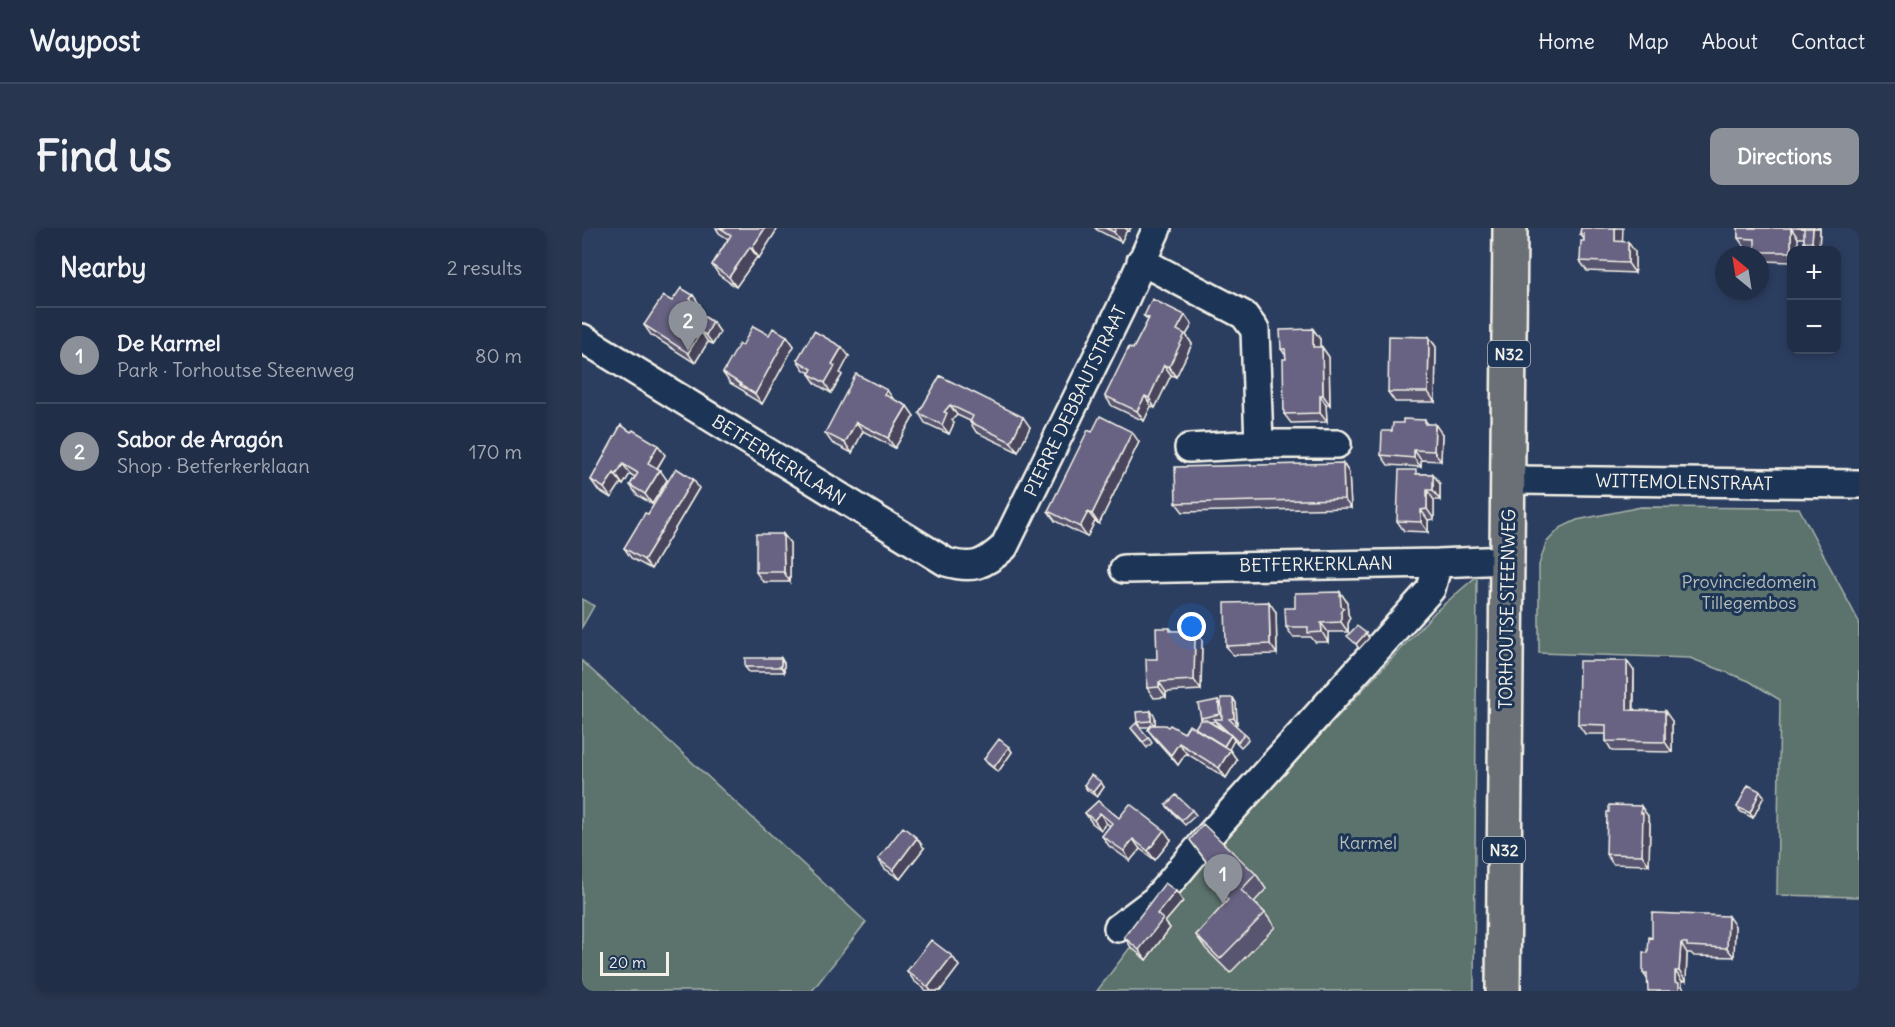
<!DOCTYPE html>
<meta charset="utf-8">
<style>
:root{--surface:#212e48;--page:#29364f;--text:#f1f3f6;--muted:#a2a8b4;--line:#3e4a60;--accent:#8c9099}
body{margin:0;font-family:Delius,sans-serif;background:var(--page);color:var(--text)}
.controls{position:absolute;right:18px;top:18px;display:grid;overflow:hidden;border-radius:12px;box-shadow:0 3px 9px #0003}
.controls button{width:54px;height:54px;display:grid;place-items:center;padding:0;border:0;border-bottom:2px solid var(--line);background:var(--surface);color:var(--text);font:30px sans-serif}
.compass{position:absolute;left:1133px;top:18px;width:54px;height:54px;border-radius:50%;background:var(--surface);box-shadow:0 3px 9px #0003;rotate:330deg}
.scale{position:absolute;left:18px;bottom:15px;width:69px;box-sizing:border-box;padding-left:6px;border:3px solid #f4f1e8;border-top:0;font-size:16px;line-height:21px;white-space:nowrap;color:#f4f1e8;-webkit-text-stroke:4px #1d3557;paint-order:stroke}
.you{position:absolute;left:610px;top:399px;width:21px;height:21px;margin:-15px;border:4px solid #fff;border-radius:50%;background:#1a73e8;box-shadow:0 0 0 9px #1a73e833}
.badge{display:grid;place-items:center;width:39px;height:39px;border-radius:50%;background:var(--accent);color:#fff;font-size:20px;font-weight:700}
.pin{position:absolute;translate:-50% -50px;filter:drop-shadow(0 2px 3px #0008)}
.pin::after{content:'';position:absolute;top:32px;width:21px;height:18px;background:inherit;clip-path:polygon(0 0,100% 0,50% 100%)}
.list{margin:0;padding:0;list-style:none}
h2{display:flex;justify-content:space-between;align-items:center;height:78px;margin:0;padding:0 24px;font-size:26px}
h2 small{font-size:20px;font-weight:400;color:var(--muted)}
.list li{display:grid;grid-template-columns:39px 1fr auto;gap:18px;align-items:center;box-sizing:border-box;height:96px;padding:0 24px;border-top:2px solid var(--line)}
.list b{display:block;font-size:22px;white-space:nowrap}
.list p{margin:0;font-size:20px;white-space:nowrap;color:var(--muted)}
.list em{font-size:20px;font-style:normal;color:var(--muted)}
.map{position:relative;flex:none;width:1277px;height:763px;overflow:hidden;border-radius:12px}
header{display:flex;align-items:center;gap:36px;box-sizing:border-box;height:84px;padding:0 30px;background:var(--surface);border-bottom:2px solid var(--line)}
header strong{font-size:28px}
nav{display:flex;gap:33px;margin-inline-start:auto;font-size:21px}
.intro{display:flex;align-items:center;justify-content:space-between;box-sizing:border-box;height:144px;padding:0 36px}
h1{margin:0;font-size:42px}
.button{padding:15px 27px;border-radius:12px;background:var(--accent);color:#fff;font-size:21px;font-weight:700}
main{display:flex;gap:36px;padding:0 36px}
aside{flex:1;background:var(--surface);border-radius:12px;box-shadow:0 3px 9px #0003}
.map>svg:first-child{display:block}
.green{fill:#5c726d;stroke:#a8b2aa;stroke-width:1.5}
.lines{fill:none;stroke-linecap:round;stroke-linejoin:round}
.street-casing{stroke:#f4f1e8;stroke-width:32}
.primary-casing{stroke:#f4f1e8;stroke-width:38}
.street{stroke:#1d3557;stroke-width:27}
.primary{stroke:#6a7074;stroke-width:33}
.wall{fill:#595570;stroke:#f4f1e8;stroke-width:1.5;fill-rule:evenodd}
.shaded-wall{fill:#48455b;stroke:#f4f1e8;stroke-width:1.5}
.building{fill:#676382;stroke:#f4f1e8;stroke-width:1.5}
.labels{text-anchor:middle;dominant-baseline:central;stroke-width:6;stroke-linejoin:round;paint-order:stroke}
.shield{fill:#1d3557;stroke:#b4b9bc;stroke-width:1.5}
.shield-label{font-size:16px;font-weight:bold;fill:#f4f1e8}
.street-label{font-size:18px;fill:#f4f1e8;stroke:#1d3557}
.park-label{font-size:18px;fill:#b7beb7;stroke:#1d3557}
</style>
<header>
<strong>Waypost</strong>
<nav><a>Home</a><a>Map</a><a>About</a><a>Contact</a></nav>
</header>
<div class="intro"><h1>Find us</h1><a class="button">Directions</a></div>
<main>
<aside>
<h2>Nearby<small>2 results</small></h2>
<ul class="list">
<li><span class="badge">1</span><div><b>De Karmel</b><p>Park · Torhoutse Steenweg</p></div><em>80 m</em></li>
<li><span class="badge">2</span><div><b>Sabor de Aragón</b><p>Shop · Betferkerklaan</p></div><em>170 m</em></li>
</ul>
</aside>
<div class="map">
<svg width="1277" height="763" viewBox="0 0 1277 763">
<rect width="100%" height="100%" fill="#2c3e60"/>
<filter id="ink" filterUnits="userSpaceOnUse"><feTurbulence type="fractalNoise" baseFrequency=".0167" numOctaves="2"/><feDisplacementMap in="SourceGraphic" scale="12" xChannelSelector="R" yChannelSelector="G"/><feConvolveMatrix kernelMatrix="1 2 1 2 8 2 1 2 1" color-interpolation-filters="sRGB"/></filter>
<g filter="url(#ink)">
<path class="green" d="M1059,279L1217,280L1277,394V669L1195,667L1198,472L1167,453L1108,430L957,425V337L964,315L978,300L995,292Z
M895,348L892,763H515L572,688L640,613L853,384Z
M0,371L12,378L0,399Z
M0,433L284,694L230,763H0Z"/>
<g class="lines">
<defs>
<path id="street" d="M559,33L662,87L673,102L677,216
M0,110L364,334C391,342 402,337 422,319L540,78L575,0
M607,220L677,216H755
M926,252L1277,256
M542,341L856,335L925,332
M536,700L573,672L626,609L849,361L856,335"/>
<path id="primary" d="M921,763L928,0"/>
</defs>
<use href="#street" class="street-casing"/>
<use href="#primary" class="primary-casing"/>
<use href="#street" class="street"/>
<use href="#primary" class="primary"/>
</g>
<path class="wall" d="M134,0H196L177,30L175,29L154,59L137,47L130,37L146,11L137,5Z
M513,0H549L547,3L545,2L539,14L515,2Z
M999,0L1040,13L1053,24V45L1005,43L998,33L1002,11L998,6Z
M1156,0H1238L1237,22H1228L1222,14V10H1216L1209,22V34L1180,33L1178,30V27H1176L1173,24V20H1163L1156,10Z
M90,73L118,77L117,79L121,85L120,87L131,94L138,104L131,116L126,114L113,135L69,107L62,97Z
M562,88L610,97L604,107L610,116L594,149L589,147L573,180L569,178L562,193L530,178L523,168L551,121L566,92Z
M731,101L738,111V119H740L747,129L748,177H744L745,194L709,195L702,186L704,128L699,121Z
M187,107L205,108L212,118L180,176L165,167L162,163L148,155L141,145L160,118Z
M847,109L854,119L853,174H813L806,164Z
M267,128L258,145L260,147L249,165L234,156L227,146L228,145L222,142L215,132Z
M358,148L448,199L436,224L394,204L388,194V193L375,187L370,192L372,195L367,206L343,195L337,185Z
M311,171L325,178L332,188L313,220L281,203L270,225L250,215L243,205Z
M843,192L846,196L860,206L859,233L839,232V239L806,237L799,227L810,203L821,195Z
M39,197L83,227L75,241L85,252L70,276L55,267L48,257L53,249L48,246L41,257L39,255L29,270L16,262L9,252Z
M510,204L557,214L517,296L513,293L505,309L473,293L466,283Z
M761,235L767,245L769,280L601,284L594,275Z
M836,246H851L858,256V272H852V291L846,292V304L822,303L815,293Z
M117,260L69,341L49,330L42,320Z
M201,306L208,315V354H181L174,344Z
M758,364L765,374L766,386L768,390L766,393V404H746V414H733L729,409H711L704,399Z
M694,384L695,426L651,427L644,418Z
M588,400L591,403H613L620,412L619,462L584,464V469L572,470L565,460L575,431Z
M199,430L202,435V444H167L163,439Z
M1052,443V482L1090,493V524L1030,523L1024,513V506H1003L996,496Z
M651,470L654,475L655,496H652L663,506L667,511L659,519L652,512L647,521L655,532L644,550L604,525L596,537L573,511L566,502L568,499H558L555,494L573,489V497L586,499L602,505L613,500L620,492L619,490L636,472L639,477ZM633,493L635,496L644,504L628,494Z
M549,500L567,510L570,515L565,520Z
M427,519L430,524L416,544L406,536L402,531Z
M502,557L522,559L515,569L505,562Z
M1178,563L1182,568L1171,590L1159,584L1155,579Z
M516,573L537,590L589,612L573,632L558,621L548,633L527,618L520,608L528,598L524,595L519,602L510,595L503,585Z
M584,577L610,582L614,587L603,597L588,582Z
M1066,588V591L1068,595L1067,637L1031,636L1024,626Z
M608,612L674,646L684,661L672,674L683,685L693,699L648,745L624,721L614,707L644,675L640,671L630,657L636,650Z
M342,620L318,651L303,641L296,631Z
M601,673L583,694L588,700L564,732L549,719L542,709Z
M1153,698L1152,729L1112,728L1109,725H1105L1104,753H1100V758L1066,752L1061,745L1070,710Z
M370,728L377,738L358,763H345L332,753L325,743Z"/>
<path class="shaded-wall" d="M183,0H196L177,30L170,20Z
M534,0H543L545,2L539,14L532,4Z
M1033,0H1041L1040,23L1033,13Z
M1209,0L1216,10V22H1209V25Z
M1231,0H1238L1237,22H1236L1230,14Z
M1046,14L1053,24V45L1046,35Z
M168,19L175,29L154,59L147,49Z
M111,67L118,77L117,79L121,85L117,91L110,82L108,71Z
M603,87L610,97L604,107L610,116L594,149L587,139L595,102Z
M131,94L138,104L131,116L124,107Z
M731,101L738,111V129L731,119Z
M119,104L126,114L113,135L106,125Z
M205,108L212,118L180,176L173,166Z
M847,109L854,119L853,174L846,164Z
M260,119L267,128L258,145L260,147L249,165L243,155L250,136Z
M740,119L747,129L748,177L741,167Z
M582,137L589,147L573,180L567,170Z
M305,162L312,172L303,167Z
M738,167L744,177L745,194L738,185Z
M563,168L569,178L562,193L555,183Z
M368,177L375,187L370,192L372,195L367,206L360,197L362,184Z
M325,178L332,188L313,220L306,210Z
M441,189L448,199L436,224L429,214Z
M274,194L281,203L270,225L263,215Z
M853,196L860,206L859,233L852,223Z
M550,204L557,214L517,296L510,286Z
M76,217L83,227L72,245L66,235Z
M832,222L839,232V239L832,230Z
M761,235L767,245L769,280L762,271Z
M41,236L48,246L41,257L34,247Z
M78,242L85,252L70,276L63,266Z
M32,245L39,255L29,270L22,260Z
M851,246L858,256V272L851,262Z
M111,251L117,260L69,341L62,332Z
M845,262L852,272V291L845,281Z
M839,282L846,292V304L839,294Z
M506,284L513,293L505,309L498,299Z
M201,306L208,315V354L202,344Z
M758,364L765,374L766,386L768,390L766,393V404L759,394Z
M687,374L694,384L695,426L688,416Z
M739,395L746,404V414L740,404Z
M613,403L620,412L619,462L612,452Z
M784,405L787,410L777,421L774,416Z
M199,430L202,435V444L199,439Z
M1045,433L1052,443L1051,492L1045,482Z
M577,454L584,464V469L577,459Z
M651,470L654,475L655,496L652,490Z
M636,472L639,477L642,492L638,486Z
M569,483L573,489V498L569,493Z
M1083,483L1090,493V524L1083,514Z
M649,507L652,512L645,525L641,520Z
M597,515L604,525L596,537L589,527Z
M427,519L430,524L416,544L412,539Z
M648,522L655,532L644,550L637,540Z
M519,554L522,559L515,569L511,564Z
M1178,563L1182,568L1171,590L1168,585Z
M1059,578L1066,588V591L1068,595L1067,637L1060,627Z
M518,585L524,595L519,602L512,592Z
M582,602L589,612L573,632L566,623Z
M335,610L342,620L318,651L311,642Z
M551,611L558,621L548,633L542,623Z
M594,663L601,673L583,694L588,700L564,732L557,722L575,686Z
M1146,688L1153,698L1152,729L1145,720Z
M1099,715L1105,725L1104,753L1097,743Z
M370,728L377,738L358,763H349L346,759Z
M1093,743L1100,753V758L1103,763H1097L1093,754Z"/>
<path class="building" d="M138,0H183L170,20L168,19L147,49L130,37L149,7Z
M523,0H534L532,4Z
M999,0H1033V13L1046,14V35L998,33L999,13H1002V6H998Z
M1156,0H1209V24H1173V11L1156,10Z
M1215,0H1231L1230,14H1222V0Z
M99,60L111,67L108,71L114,75L110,82L131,94L124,107L119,104L106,125L62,97L81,68L90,73Z
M570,71L603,87L595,102L603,106L587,139L582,137L567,170L563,168L555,183L523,168L547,119L551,121L562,100L567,90L562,88Z
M171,98L187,107L191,100L205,108L173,166L158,157L159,156L141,145L157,116L160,118Z
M731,101V119H740L741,167H738V185L702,186L701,131H704L703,121H699L698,102Z
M232,103L260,119L250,136L253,138L243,155L227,146L230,141L215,132Z
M807,108L847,109L846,164H806Z
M274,146L305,162L303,167L325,178L306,210L274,194L263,215L243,205Z
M358,148L441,189L429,214L388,194L391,188L368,177L362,184L365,185L360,197L337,185Z
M518,188L550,204L510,286L506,284L498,299L466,283L506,202L510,204Z
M821,191L843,192V196H853L852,223L832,222V230L799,227L800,203H810L811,195H821Z
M39,197L49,204L51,202L76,217L66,235L78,242L63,266L48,257L56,245L41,236L34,247L32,245L22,260L9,252Z
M761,235L762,271L594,275L593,239Z
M94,240L111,251L62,332L42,320L63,285L66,286Z
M817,242H834V246H851V262H845V281L839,282V294L815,293Z
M174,306H201L202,344H174Z
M758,364L759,378L762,380L759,383V394L739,395L740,404L726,405V399H704L703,380H713V365Z
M687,374L688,416L644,418L643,375Z
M775,398L784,405L774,416L765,408Z
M574,400H588V403H613L612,452L577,454V459L565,460L564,431H575Z
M163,430H199V439H163Z
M997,433H1045V482L1083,483V514L1024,513V497L996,496Z
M639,470H651L652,490L647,491L663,506L656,514L649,507L642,518L613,500L618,492H624L649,507L632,491H640Z
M636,472L638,486L619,490L616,476Z
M569,483V493L555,494L554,484Z
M554,495L567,510L561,514L549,500Z
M569,497H583L586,499L588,497L602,505L607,497L648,522L637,540L597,515L589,527L566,502Z
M417,511L427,519L412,539L402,531Z
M509,547L519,554L511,564L502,557Z
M1166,557L1178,563L1168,585L1155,579Z
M594,567L610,582L600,592L584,577Z
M516,573L537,590L548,576L582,602L566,623L551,611L542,623L520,608L530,595L518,585L512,592L503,585Z
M1027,577L1059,578V585H1061L1060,627L1024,626L1025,584H1027Z
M621,596L674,646L659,662L683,685L638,731L614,707L646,672L630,657L637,650L608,612Z
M321,599L335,610L311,642L296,631Z
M583,655L594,663L575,686L581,691L557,722L542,709Z
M1070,685L1146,688L1145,720L1105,718V715H1099L1097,743H1093V754L1097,755V763H1066L1065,745H1061V724L1066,725L1067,709L1070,710Z
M349,712L370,728L346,759L325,743Z"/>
</g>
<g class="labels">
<g class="shield">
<rect x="906" y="113" width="42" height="26" rx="4.5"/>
<rect x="901" y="609" width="42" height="26" rx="4.5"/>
</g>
<g class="shield-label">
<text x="927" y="126">N32</text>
<text x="922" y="622">N32</text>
</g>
<g class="street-label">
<text transform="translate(493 173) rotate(-64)">PIERRE DEBBAUTSTRAAT</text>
<text transform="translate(197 232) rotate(32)">BETFERKERKLAAN</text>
<text transform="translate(1102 254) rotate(1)">WITTEMOLENSTRAAT</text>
<text transform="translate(734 336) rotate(-1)">BETFERKERKLAAN</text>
<text transform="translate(925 381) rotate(-89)">TORHOUTSE STEENWEG</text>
</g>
<g class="park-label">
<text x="1167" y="353">Provinciedomein<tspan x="1167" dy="21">Tillegembos</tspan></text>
<text x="786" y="614">Karmel</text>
</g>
</g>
</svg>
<div class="controls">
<button>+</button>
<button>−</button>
</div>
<svg class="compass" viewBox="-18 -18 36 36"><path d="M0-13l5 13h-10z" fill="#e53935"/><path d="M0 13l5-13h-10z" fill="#a2a8b4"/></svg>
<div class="scale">20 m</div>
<div class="you"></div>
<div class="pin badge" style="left:641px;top:676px">1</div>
<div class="pin badge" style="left:106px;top:123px">2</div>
</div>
</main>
